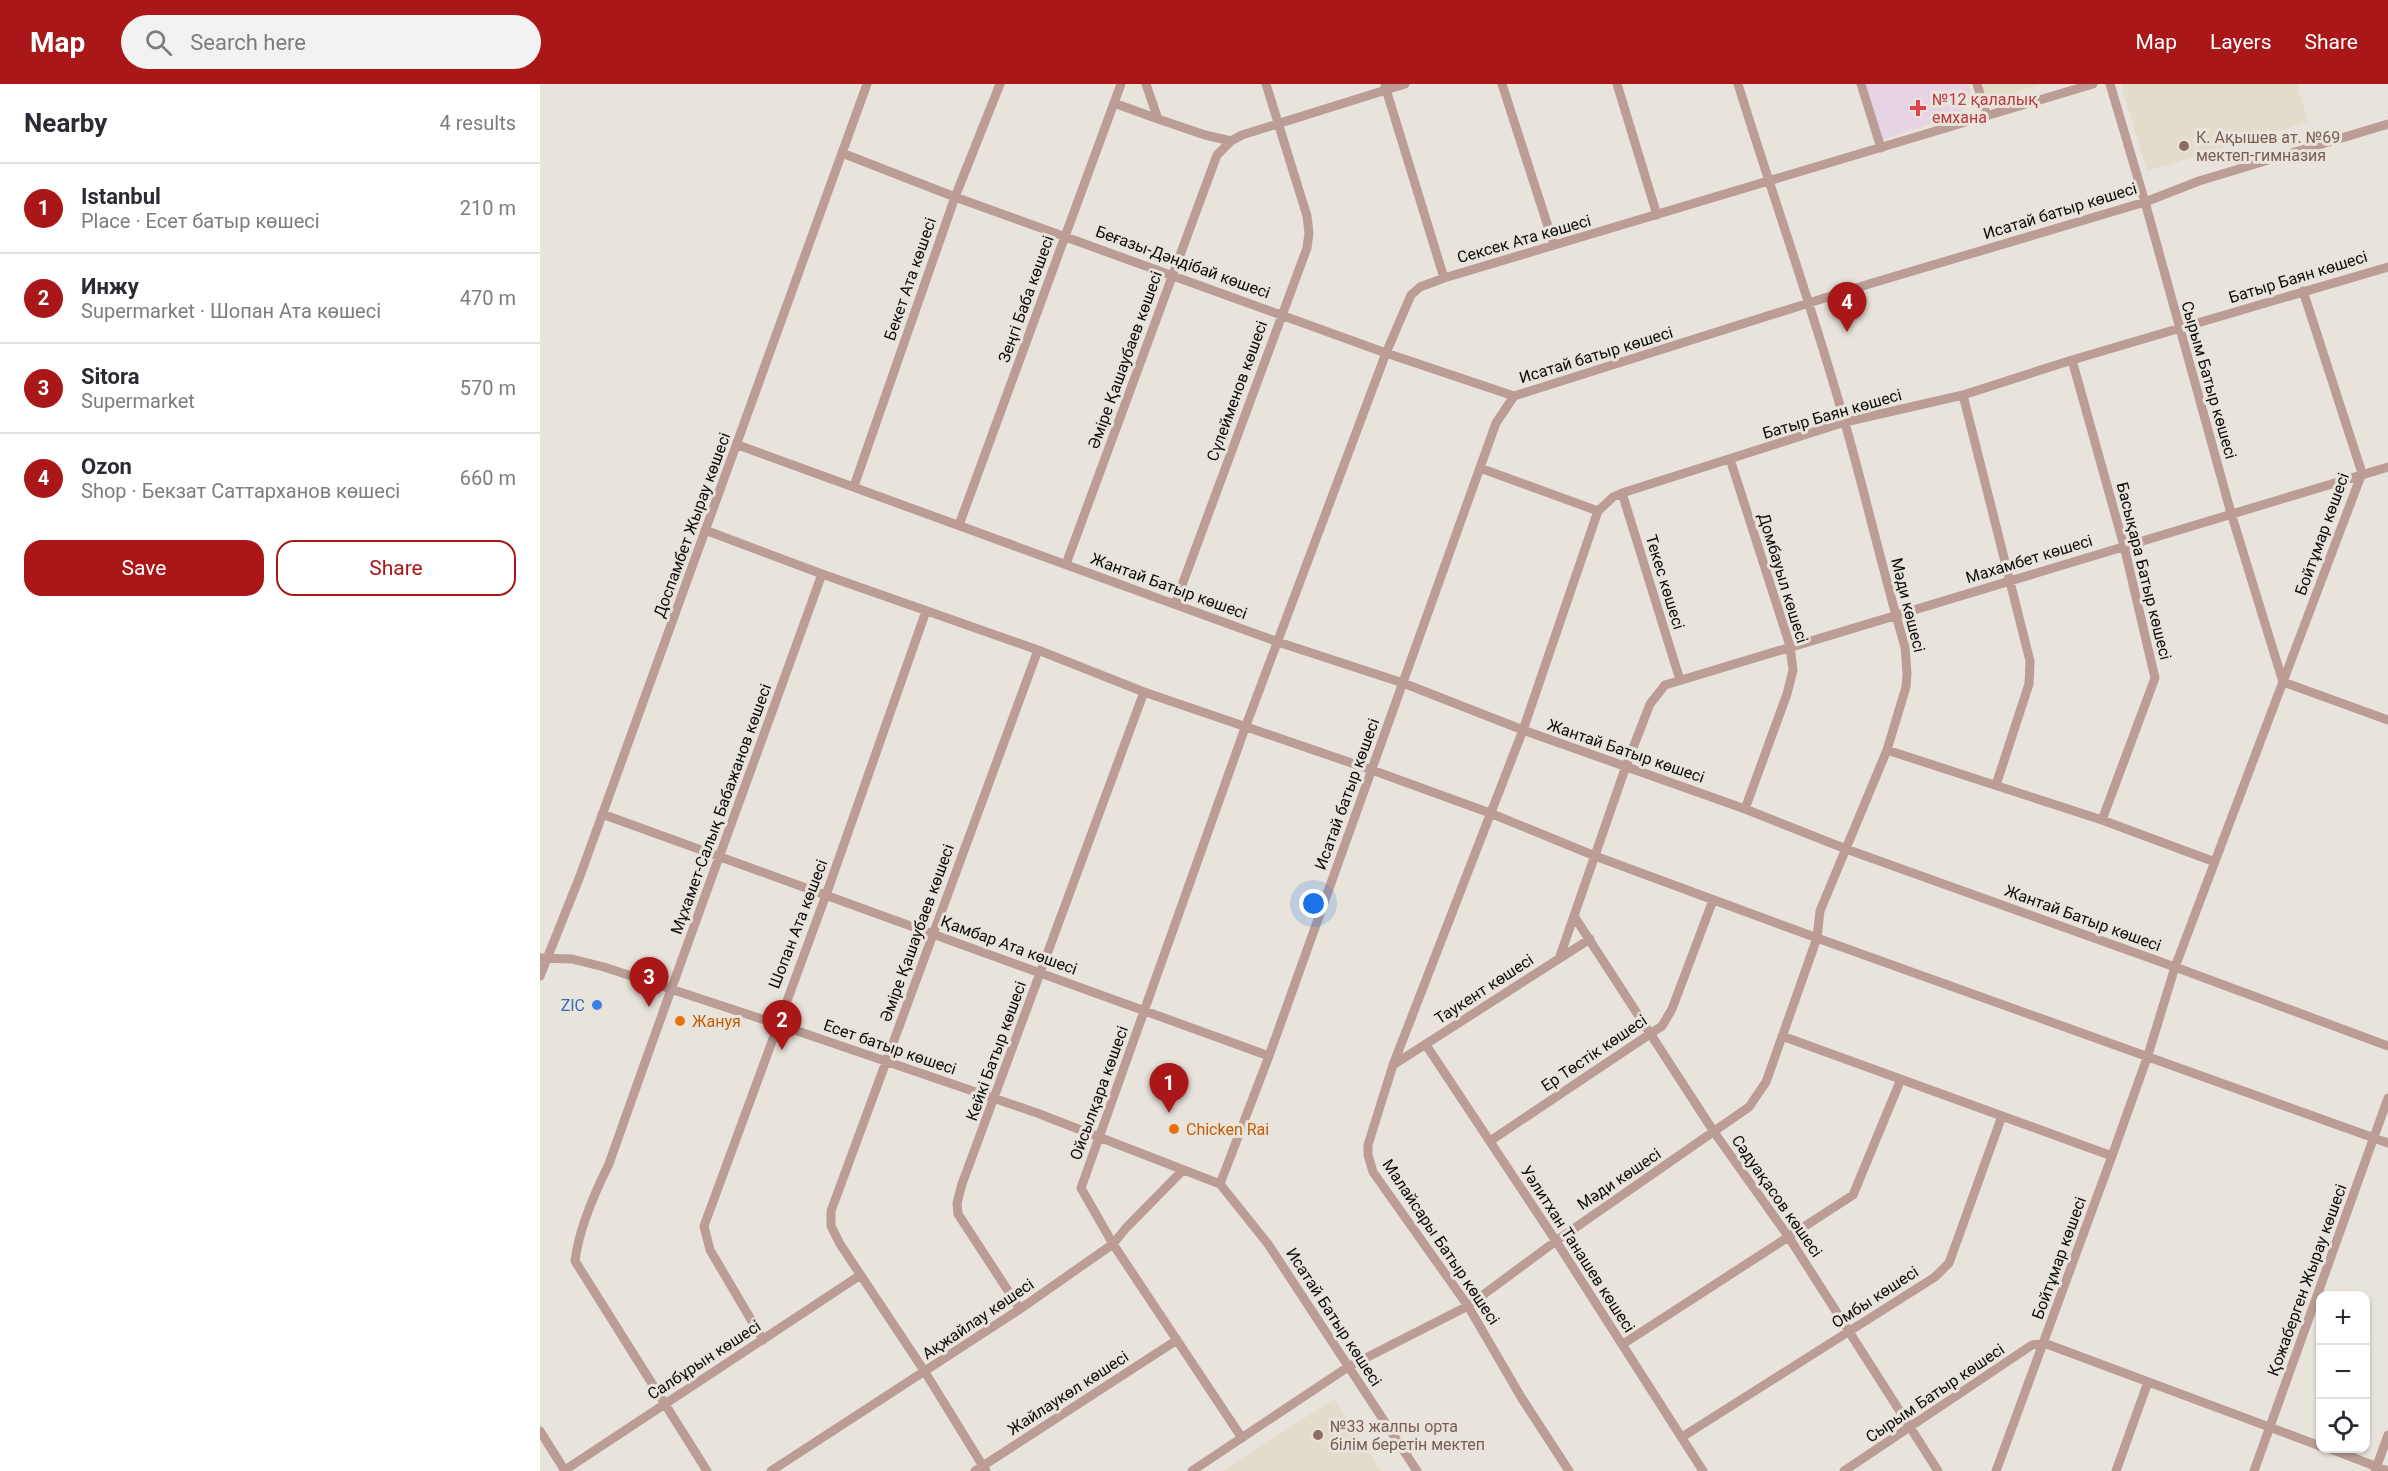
<!DOCTYPE html>
<meta charset="utf-8">
<style>
:root{--surface:#fff;--page:#f2f2f3;--text:#2b2b33;--muted:#7c7c81;--line:#e1e1e2;--accent:#aa1718}
body{margin:0;font-family:Roboto,sans-serif;background:var(--page);color:var(--text)}
.controls{position:absolute;right:18px;bottom:18px;display:grid;overflow:hidden;border-radius:12px;box-shadow:0 2px 4px #0004}
.controls button{width:54px;height:54px;display:grid;place-items:center;padding:0;border:0;border-bottom:2px solid var(--line);background:var(--surface);color:var(--text);font:30px sans-serif}
.you{position:absolute;left:774px;top:820px;width:21px;height:21px;margin:-15px;border:4px solid #fff;border-radius:50%;background:#1a73e8;box-shadow:0 0 0 9px #1a73e833}
.badge{display:grid;place-items:center;width:39px;height:39px;border-radius:50%;background:var(--accent);color:#fff;font-size:20px;font-weight:700}
.pin{position:absolute;translate:-50% -50px;filter:drop-shadow(0 2px 3px #0008)}
.pin::after{content:'';position:absolute;top:32px;width:21px;height:18px;background:inherit;clip-path:polygon(0 0,100% 0,50% 100%)}
.list{margin:0;padding:0;list-style:none}
h2{display:flex;justify-content:space-between;align-items:center;height:78px;margin:0;padding:0 24px;font-size:26px}
h2 small{font-size:20px;font-weight:400;color:var(--muted)}
.list li{display:grid;grid-template-columns:39px 1fr auto;gap:18px;align-items:center;box-sizing:border-box;height:90px;padding:0 24px;border-top:2px solid var(--line)}
.list b{display:block;font-size:22px;white-space:nowrap}
.list p{margin:0;font-size:20px;white-space:nowrap;color:var(--muted)}
.list em{font-size:20px;font-style:normal;color:var(--muted)}
.actions{display:flex;gap:12px;padding:18px 24px}
.actions a{flex:1;padding:14px 0;border:2px solid var(--accent);border-radius:18px;text-align:center;font-size:21px;color:var(--accent)}
.actions .main{background:var(--accent);color:#fff}
.icon{flex:none;width:33px;height:33px;fill:none;stroke:currentColor;stroke-width:2;stroke-linecap:round;stroke-linejoin:round}
.map{position:relative;flex:none;width:1848px;height:1387px;overflow:hidden}
header{display:flex;align-items:center;gap:36px;box-sizing:border-box;height:84px;padding:0 30px;background:var(--accent);color:#fff}
header strong{font-size:28px}
nav{display:flex;gap:33px;margin-inline-start:auto;font-size:21px}
.search{width:420px;height:54px;background:var(--page);display:flex;align-items:center;gap:15px;box-sizing:border-box;padding:0 21px;border-radius:33px;color:var(--muted);font-size:22px}
main{display:flex}
aside{flex:1;background:var(--surface)}
.map>svg:first-child{display:block}
.built{fill:#e3dccb}
.medical{fill:#e6d4e5}
.lines{fill:none;stroke-linecap:round;stroke-linejoin:round}
.minor{stroke:#bb9d96;stroke-width:9}
.health-dot{fill:#e0444e;stroke:#e8e4db;stroke-width:2}
.education-dot{fill:#8d6e63;stroke:#e8e4db;stroke-width:2}
.shop-dot{fill:#3f7fe0;stroke:#e8e4db;stroke-width:2}
.food-dot{fill:#e8710a;stroke:#e8e4db;stroke-width:2}
.labels{text-anchor:middle;dominant-baseline:central;stroke-width:6;stroke-linejoin:round;paint-order:stroke}
.health-label{font-size:16px;fill:#be3a42;stroke:#e8e4db;text-anchor:start}
.education-label{font-size:16px;fill:#785e54;stroke:#e8e4db;text-anchor:start}
.street-label{font-size:16px;fill:#0d0c09;stroke:#e8e4db}
.shop-label{font-size:16px;fill:#366cbe;stroke:#e8e4db;text-anchor:end}
.food-label{font-size:16px;fill:#c56008;stroke:#e8e4db;text-anchor:start}
</style>
<header>
<strong>Map</strong>
<div class="search"><svg class="icon" aria-label="search" viewBox="0 0 24 24"><circle cx="10" cy="10" r="6"/><path d="M15 15l6 6"/></svg>Search here</div>
<nav><a>Map</a><a>Layers</a><a>Share</a></nav>
</header>
<main>
<aside>
<h2>Nearby<small>4 results</small></h2>
<ul class="list">
<li><span class="badge">1</span><div><b>Istanbul</b><p>Place · Есет батыр көшесі</p></div><em>210 m</em></li>
<li><span class="badge">2</span><div><b>Инжу</b><p>Supermarket · Шопан Ата көшесі</p></div><em>470 m</em></li>
<li><span class="badge">3</span><div><b>Sitora</b><p>Supermarket</p></div><em>570 m</em></li>
<li><span class="badge">4</span><div><b>Ozon</b><p>Shop · Бекзат Саттарханов көшесі</p></div><em>660 m</em></li>
</ul>
<div class="actions"><a class="main">Save</a><a>Share</a></div>
</aside>
<div class="map">
<svg width="1848" height="1387" viewBox="0 0 1848 1387">
<rect width="100%" height="100%" fill="#e8e4db"/>
<path class="built" d="M1442,0H1502L1447,17Z
M1581,0H1757L1768,38L1607,87Z
M794,1315L841,1387H682Z"/>
<path class="medical" d="M1326,0H1428L1432,16L1421,19L1424,29L1343,55Z"/>
<g class="lines">
<path class="minor" d="M606,0L618,35L665,51L691,57
M962,0L1014,161
M1077,0L1117,131
M1198,0C1233,113 1273,225 1305,339C1326,413 1343,488 1365,563L1367,589L1366,603L1347,666L1562,736L1675,778
M1321,0L1341,64
M1437,0L1447,32
M1570,0L1605,118L1691,429L1743,598
M845,2L904,194
M574,19L618,35
M302,69L415,113L846,269L974,312
M1532,276L1584,462L1615,594L1562,736
M1423,311L1490,577L1489,600L1456,701
M198,361L738,558L863,599L983,646L1205,725L1306,765L1635,883L1848,962
M1190,375L1250,562L1253,586L1247,610L1205,725
M940,384L1058,427
M314,402L415,113L460,0
M1082,409L1140,596
M419,441L581,0
M165,446L282,490L498,566L604,608L832,686L950,729L1055,772L1277,854L1848,1059
M526,480L677,71L691,57L702,51L865,0
M635,520L767,164L769,149L767,132L726,0
M1743,598L1848,636
M62,730L729,972
M1034,832L1174,1048L1248,1152L1398,1387
M0,874L32,875L64,883L237,940L497,1029L680,1100L728,1160L877,1387
M1019,875L1086,682L1110,620L1125,601L1848,383
M0,892L40,792L327,0
M1242,952L1572,1072
M886,961L1016,1157L1163,1387
M853,981L1050,855
M950,1057L1122,942L1132,925L1173,816
M680,1100L729,972L956,339L974,312L1329,200L1605,118L1659,97L1848,40
M480,1225L418,1130L417,1119L422,1100L604,608
M223,1256L170,1166L164,1142L286,811L386,527
M1083,1260L1313,1111L1361,995
M0,1347L25,1387
M1142,1353L1395,1193L1409,1179L1462,1032
M702,1354L573,1160L541,1104L705,644L846,269L871,211L880,203L904,194L1553,0
M1788,1364L1848,1387
M25,1386L319,1192
M167,1387L35,1177C39,1144 54,1110 69,1080C138,883 211,687 282,490
M231,1387L480,1225L573,1160L586,1144L643,1086
M435,1387L637,1256
M446,1387L385,1288L300,1160L291,1142V1127L498,566
M652,1387L808,1283L928,1222L1016,1157L1209,1023L1226,998L1277,854L1280,827L1347,666
M1029,1387L981,1313L928,1222L833,1088L828,1071V1061L853,981L983,646L1058,427L1073,413L1082,409L1305,338L1423,311L1532,276L1848,183
M1304,1387L1492,1261L1504,1259L1780,1362
M1456,1387L1572,1072L1608,971L1635,883L1822,389L1763,207
M1576,1387L1608,1298
M1714,1387L1848,1014
M1835,1387L1848,1351"/>
</g>
<path class="health-dot" d="M1375 15h6v6h6v6h-6v6h-6v-6h-6v-6h6z"/>
<g class="education-dot">
<circle cx="1644" cy="62" r="6"/>
<circle cx="778" cy="1351" r="6"/>
</g>
<circle class="shop-dot" cx="57" cy="921" r="6"/>
<g class="food-dot">
<circle cx="140" cy="937" r="6"/>
<circle cx="634" cy="1045" r="6"/>
</g>
<g class="labels">
<g class="health-label">
<text x="1392" y="15">№12 қалалық<tspan x="1392" dy="18">емхана</tspan></text>
</g>
<g class="education-label">
<text x="1656" y="53">К. Ақышев ат. №69<tspan x="1656" dy="18">мектеп-гимназия</tspan></text>
<text x="790" y="1342">№33 жалпы орта<tspan x="790" dy="18">білім беретін мектеп</tspan></text>
</g>
<g class="street-label">
<text transform="translate(1520 127) rotate(-17)">Исатай батыр көшесі</text>
<text transform="translate(984 155) rotate(-16)">Сексек Ата көшесі</text>
<text transform="translate(643 178) rotate(20)">Беғазы-Дәндібай көшесі</text>
<text transform="translate(1758 193) rotate(-17)">Батыр Баян көшесі</text>
<text transform="translate(370 195) rotate(-71)">Бекет Ата көшесі</text>
<text transform="translate(486 215) rotate(-70)">Зеңгі Баба көшесі</text>
<text transform="translate(1056 271) rotate(-17)">Исатай батыр көшесі</text>
<text transform="translate(585 276) rotate(-70)">Әміре Қашаубаев көшесі</text>
<text transform="translate(1669 296) rotate(74)">Сырым Батыр көшесі</text>
<text transform="translate(697 307) rotate(-70)">Сүлейменов көшесі</text>
<text transform="translate(1292 330) rotate(-16)">Батыр Баян көшесі</text>
<text transform="translate(152 441) rotate(-70)">Доспамбет Жырау көшесі</text>
<text transform="translate(1782 450) rotate(-70)">Бойтұмар көшесі</text>
<text transform="translate(1489 475) rotate(-17)">Махамбет көшесі</text>
<text transform="translate(1604 487) rotate(76)">Басықара Батыр көшесі</text>
<text transform="translate(1243 494) rotate(73)">Домбауыл көшесі</text>
<text transform="translate(1125 498) rotate(73)">Текес көшесі</text>
<text transform="translate(629 502) rotate(20)">Жантай Батыр көшесі</text>
<text transform="translate(1368 521) rotate(76)">Мәди көшесі</text>
<text transform="translate(1086 667) rotate(19)">Жантай Батыр көшесі</text>
<text transform="translate(807 710) rotate(-70)">Исатай батыр көшесі</text>
<text transform="translate(181 725) rotate(-70)">Мұхамет-Салық Бабажанов көшесі</text>
<text transform="translate(1543 834) rotate(20)">Жантай Батыр көшесі</text>
<text transform="translate(258 840) rotate(-69)">Шопан Ата көшесі</text>
<text transform="translate(377 849) rotate(-70)">Әміре Қашаубаев көшесі</text>
<text transform="translate(469 861) rotate(20)">Қамбар Ата көшесі</text>
<text transform="translate(944 905) rotate(-33)">Таукент көшесі</text>
<text transform="translate(350 963) rotate(19)">Есет батыр көшесі</text>
<text transform="translate(456 967) rotate(-70)">Кейкі Батыр көшесі</text>
<text transform="translate(1054 969) rotate(-34)">Ер Төстік көшесі</text>
<text transform="translate(559 1009) rotate(-70)">Ойсылқара көшесі</text>
<text transform="translate(1079 1095) rotate(-34)">Мәди көшесі</text>
<text transform="translate(1237 1112) rotate(55)">Сәдуақасов көшесі</text>
<text transform="translate(901 1158) rotate(56)">Малайсары Батыр көшесі</text>
<text transform="translate(1038 1165) rotate(57)">Уәлитхан Танашев көшесі</text>
<text transform="translate(1519 1174) rotate(-70)">Бойтұмар көшесі</text>
<text transform="translate(1767 1196) rotate(-70)">Қожаберген Жырау көшесі</text>
<text transform="translate(1335 1213) rotate(-33)">Омбы көшесі</text>
<text transform="translate(794 1233) rotate(57)">Исатай Батыр көшесі</text>
<text transform="translate(438 1235) rotate(-34)">Ақжайлау көшесі</text>
<text transform="translate(164 1276) rotate(-33)">Салбұрын көшесі</text>
<text transform="translate(528 1309) rotate(-33)">Жайлаукөл көшесі</text>
<text transform="translate(1395 1309) rotate(-34)">Сырым Батыр көшесі</text>
</g>
<g class="shop-label">
<text x="45" y="921">ZIC</text>
</g>
<g class="food-label">
<text x="152" y="937">Жануя</text>
<text x="646" y="1045">Chicken Rai</text>
</g>
</g>
</svg>
<div class="controls">
<button>+</button>
<button>−</button>
<button><svg class="icon" aria-label="locate" viewBox="0 0 24 24"><circle cx="12" cy="12" r="6"/><path d="M12 2v4M12 18v4M2 12h4M18 12h4"/></svg></button>
</div>
<div class="you"></div>
<div class="pin badge" style="left:629px;top:1029px">1</div>
<div class="pin badge" style="left:242px;top:966px">2</div>
<div class="pin badge" style="left:109px;top:923px">3</div>
<div class="pin badge" style="left:1307px;top:248px">4</div>
</div>
</main>
